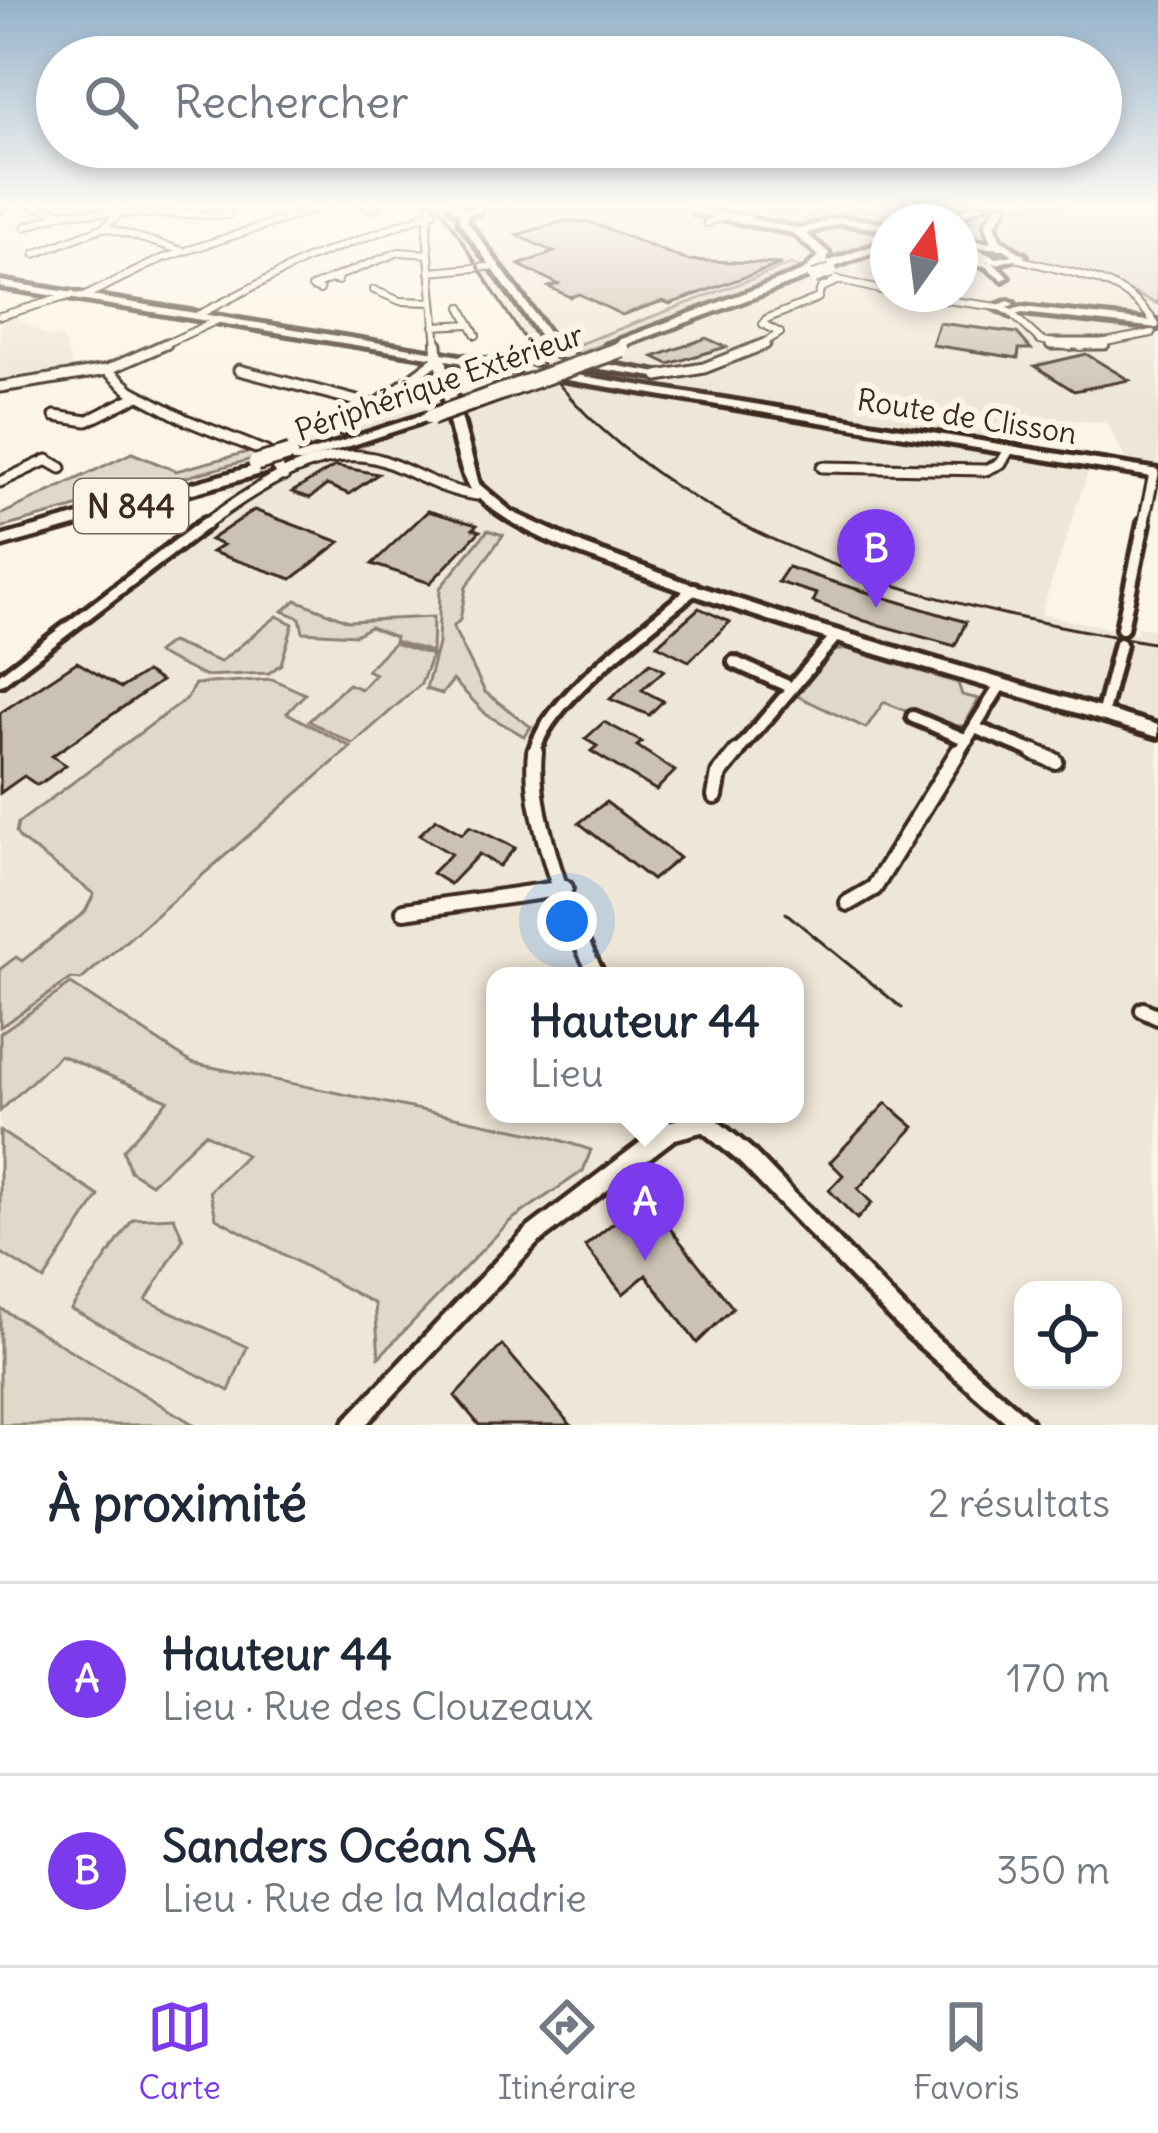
<!DOCTYPE html>
<html lang="fr">
<meta charset="utf-8">
<style>
:root{--surface:#fff;--page:#f2f2f3;--text:#1f2937;--muted:#747a83;--line:#e0e1e3;--accent:#7c3aed}
body{margin:0;font-family:Delius,sans-serif;background:var(--page);color:var(--text)}
.controls{position:absolute;right:36px;bottom:36px;display:grid;overflow:hidden;border-radius:24px;box-shadow:0 6px 18px #0003}
.controls button{width:108px;height:108px;display:grid;place-items:center;padding:0;border:0;border-bottom:3px solid var(--line);background:var(--surface);color:var(--text);font:60px sans-serif}
.compass{position:absolute;left:870px;top:204px;width:108px;height:108px;border-radius:50%;background:var(--surface);box-shadow:0 6px 18px #0003;rotate:14deg}
.you{position:absolute;left:567px;top:921px;width:42px;height:42px;margin:-30px;border:9px solid #fff;border-radius:50%;background:#1a73e8;box-shadow:0 0 0 18px #1a73e833}
.badge{display:grid;place-items:center;width:78px;height:78px;border-radius:50%;background:var(--accent);color:#fff;font-size:39px;font-weight:700}
.pin{position:absolute;translate:-50% -99px;filter:drop-shadow(0 3px 6px #0008)}
.pin::after{content:'';position:absolute;top:63px;width:42px;height:36px;background:inherit;clip-path:polygon(0 0,100% 0,50% 100%)}
.popup{position:absolute;left:486px;top:967px;width:318px;height:156px;box-sizing:border-box;display:grid;place-content:center;border-radius:24px;background:var(--surface);filter:drop-shadow(0 3px 9px #0005);font-size:39px;white-space:nowrap;color:var(--muted)}
.popup b{font-size:45px;color:var(--text)}
.popup::after{content:'';position:absolute;left:50%;top:100%;margin-left:-24px;border:24px solid transparent;border-top-color:var(--surface)}
.list{margin:0;padding:0;list-style:none}
h2{display:flex;justify-content:space-between;align-items:center;height:156px;margin:0;padding:0 48px;font-size:51px}
h2 small{font-size:39px;font-weight:400;color:var(--muted)}
.list li{display:grid;grid-template-columns:78px 1fr auto;gap:36px;align-items:center;box-sizing:border-box;height:192px;padding:0 48px;border-top:3px solid var(--line)}
.list b{display:block;font-size:45px;white-space:nowrap}
.list p{margin:0;font-size:39px;white-space:nowrap;color:var(--muted)}
.list em{font-size:39px;font-style:normal;color:var(--muted)}
.icon{flex:none;width:66px;height:66px;fill:none;stroke:currentColor;stroke-width:2;stroke-linecap:round;stroke-linejoin:round}
.map{position:relative;flex:none;width:1158px;height:1425px;overflow:hidden}
.search{position:absolute;background:var(--surface);box-shadow:0 6px 18px #0003;left:36px;right:36px;top:36px;height:132px;display:flex;align-items:center;gap:30px;box-sizing:border-box;padding:0 42px;border-radius:66px;color:var(--muted);font-size:45px}
.sheet{height:540px;background:var(--surface)}
nav{display:flex;justify-content:space-around;align-items:center;box-sizing:border-box;height:168px;border-top:3px solid var(--line);background:var(--surface);font-size:33px;color:var(--muted)}
nav a{display:grid;justify-items:center;gap:6px}
nav .on{color:var(--accent)}
.map>svg:first-child{display:block}
.built{fill:#eee6d6;fill-rule:evenodd}
.green{fill:#e0d8c8;stroke:#8e8173;stroke-width:3}
.building{fill:#ccc2b3;stroke:#3b2a1e;stroke-width:3}
.lines{fill:none;stroke-linecap:round;stroke-linejoin:round}
.street-tunnel{stroke:#d5ccbd;stroke-width:6;stroke-dasharray:6 3;stroke-linecap:butt}
.street-far4-casing{stroke:#3b2a1e;stroke-width:10}
.street-far3-casing{stroke:#3b2a1e;stroke-width:15}
.street-far2-casing{stroke:#3b2a1e;stroke-width:20}
.street-far1-casing{stroke:#3b2a1e;stroke-width:22}
.street-casing{stroke:#3b2a1e;stroke-width:27}
.secondary-casing{stroke:#3b2a1e;stroke-width:10}
.highway-casing{stroke:#3b2a1e;stroke-width:9}
.street-far4{stroke:#fcf5e5;stroke-width:6}
.street-far3{stroke:#fcf5e5;stroke-width:9}
.street-far2{stroke:#fcf5e5;stroke-width:10}
.street-far1{stroke:#fcf5e5;stroke-width:14}
.street{stroke:#fcf5e5;stroke-width:18}
.secondary{fill:#fcf5e5;fill-rule:evenodd}
.highway{fill:#fcf5e5;fill-rule:evenodd}
.rail{stroke:#3b2a1e;stroke-width:3}
.highway-bridge-far1-casing{stroke:#3b2a1e;stroke-width:16;stroke-linecap:butt}
.highway-bridge-casing{stroke:#3b2a1e;stroke-width:21;stroke-linecap:butt}
.highway-bridge-far1{stroke:#fcf5e5;stroke-width:12}
.highway-bridge{stroke:#fcf5e5;stroke-width:15}
.labels{text-anchor:middle;dominant-baseline:central;stroke-width:12;stroke-linejoin:round;paint-order:stroke}
.far-street-label{font-size:30px;fill:#3b2a1e;stroke:#fcf5e5}
.shield{fill:#fcf5e5;stroke:#75675a;stroke-width:3}
.shield-label{font-size:33px;font-weight:bold;fill:#3b2a1e}
</style>
<div class="map">
<svg width="1158" height="1425" viewBox="0 0 1158 1425">
<rect width="100%" height="100%" fill="#fcf5e5"/>
<filter id="ink" filterUnits="userSpaceOnUse"><feTurbulence type="fractalNoise" baseFrequency=".00833" numOctaves="2"/><feDisplacementMap in="SourceGraphic" scale="24" xChannelSelector="R" yChannelSelector="G"/><feConvolveMatrix kernelMatrix="1 2 1 2 8 2 1 2 1" color-interpolation-filters="sRGB"/></filter>
<g filter="url(#ink)">
<path class="built" d="M434,205H843L823,213L821,231L801,233L822,260L846,267L888,256V294H960V257L1024,262L1119,287L1158,304V470L1128,465L1108,423L1011,416L1009,454L1089,469L1041,614L1138,634L1137,627L1158,630V1425H0V687L114,597L250,501L217,488L270,473L260,457L545,366L473,261H468L469,255ZM495,976H795V1114H495ZM1023,1290H1113V1380H1023Z
M15,317L51,338L62,336L73,370L0,385V321Z"/>
<path class="green" d="M843,205L887,214L969,205L932,222H888V238L822,260L798,233L821,230L822,226L804,220L811,214Z
M1011,205H1158V304L1119,287L1024,262L960,257V224L999,214Z
M791,264L802,269L575,355L566,349Z
M251,451L260,457L0,528V515L132,453L176,471Z
M488,530L503,535L466,587L460,620L453,627L485,692L531,727L524,736L487,715L453,680L442,694L426,689L438,644L440,588Z
M296,600L348,621L433,617L432,652L394,641L395,637L370,627L355,635L303,632L300,618L283,611Z
M277,616L293,624L281,664L269,673L204,676L156,653L171,642L220,662Z
M394,643L432,655L421,684L353,744L309,721L348,684L361,689L375,674L367,670Z
M848,649L958,683L962,695L979,699L964,726L940,725L884,702L866,728L797,696L833,651Z
M272,679L305,694L287,713L351,747L81,980L71,979L0,1027V969L16,957L22,961L85,912L94,894L21,840L16,833L18,823L186,699L195,684Z
M71,984L192,1063L547,1136L591,1150L583,1171L510,1221L379,1357L375,1304L216,1218L210,1191L246,1155L205,1133L151,1184L130,1171L123,1150L168,1100L60,1055L0,1111V1033Z
M0,1131L99,1196L44,1280L0,1252Z
M174,1217L183,1239L146,1300L247,1347L229,1391L71,1309L133,1219Z
M0,1308L193,1424L192,1425H0Z"/>
<path class="building" d="M565,221L590,222L686,260L781,264L670,304L663,301L622,315L579,294L570,297L549,287L558,284L519,265L554,252L516,235Z
M939,323L1017,333L1031,349H1019L1018,358L932,345Z
M706,338L726,347L669,364L654,357Z
M1086,354L1129,380L1074,391L1035,366Z
M335,466L378,474L349,494L327,485L310,498L292,492Z
M254,510L340,542L292,579L212,552L223,545L210,540Z
M428,511L477,525L473,529L480,531L430,583L372,564Z
M788,567L827,580L966,622L955,646L865,621L813,602L817,594L778,582Z
M699,608L730,622L689,661L657,645Z
M77,662L121,688L146,672L161,681L52,756L66,765L43,782L37,785L24,776L0,793V713Z
M650,663L664,670L642,690L663,701L649,715L610,699Z
M604,722L642,742L637,746L675,771L656,790L591,751L597,746L585,739Z
M606,802L668,849L679,858L652,880L579,823Z
M436,819L462,834L470,826L515,848L499,866L479,854L450,884L432,873L451,854L419,835Z
M886,1103L914,1127L858,1189L872,1203L857,1219L829,1190L843,1175L830,1162Z
M645,1197L733,1308L697,1343L646,1275L623,1294L585,1246Z
M502,1345L532,1380L571,1425H479L455,1396Z"/>
<g class="lines">
<path class="street-tunnel" d="M685,220L693,221
M707,227L711,231"/>
<defs>
<path id="street-far4" d="M30,205L58,212L228,215
M129,205L104,227L183,251
M363,205L376,209
M431,205L427,232L437,347
M707,223L724,216L748,218
M25,227L64,213
M41,251L35,254L104,227
M1019,259C1069,274 1127,276 1156,325
M430,272L497,266
M831,278L888,292
M338,281L331,279L399,252L428,254
M320,290L312,287L331,279
M374,290L400,301L432,302
M901,294L998,307
M83,297L161,259L328,205
M461,307L470,324
M1011,313L1040,340L1070,347
M0,316L72,295
M196,316L307,259L434,212
M434,326L470,324L476,335
M159,347L220,319
M757,347L780,333L763,324L766,319L818,298L821,288L838,281
M1080,347L1152,333"/>
<path id="street-far3" d="M1051,344H1104
M107,370L131,391L186,420L266,452L284,476
M239,370L376,406
M658,376L704,368L765,344
M0,387L107,370L166,344
M55,416L87,421L139,395
M342,430L438,359L437,344
M822,467L986,470L1001,463L1009,450
M0,482L47,460L61,468
M202,526C249,493 320,440 381,460C414,471 441,491 477,495
M1143,526L1154,474"/>
<path id="street-far2" d="M1122,628L1144,523
M734,662L792,688
M0,680L206,523
M1103,712L1120,644
M913,717L967,740
M975,728L1041,755
M534,755C541,703 653,624 694,589
M735,755L836,636
M957,755L1001,684"/>
<path id="street-far1" d="M535,752C528,813 569,923 598,976
M1034,752L1055,761
M715,796L719,774L737,752
M848,903L874,888L958,752
M404,911L565,888
M1143,1010L1158,1017"/>
<path id="street" d="M695,1114L744,1154L913,1329L1023,1425
M353,1425L531,1237L670,1131L700,1123"/>
<path id="secondary" d="M0,205H6L0,211Z
M455,205H464L461,208H473L472,205H480V212L468,214L467,221L560,349L583,360L658,373L662,374V378L580,366L552,353L459,221L460,213L451,209Z
M701,205H711L704,210L802,229L839,217L888,224V230L839,223L802,235L694,213V209Z
M960,240L1006,244L1026,256L996,264L992,262L1008,277L1003,280L985,266L960,262V256L990,262L960,248ZM971,247L1004,249L1013,255L997,258Z
M0,281L1158,470V478L446,360L479,484L512,512L584,545L682,581L795,618L1158,725V737C983,684 804,637 633,573C580,554 510,532 471,490C460,478 440,382 435,358L0,287Z
M1009,301L1014,304L1007,308L1012,310L1022,307L1158,322V328L1022,313L1011,316L993,307Z"/>
<path id="highway" d="M973,205H987L951,222H937Z
M998,205H1008L995,224L1000,239L1012,247L1006,250L991,243L985,224Z
M794,230H802L829,253L827,262L888,240V247L618,348L606,345L803,271L819,256L794,234Z
M960,255H986L992,258L986,261H960Z
M426,414L438,417L301,462H289L287,459Z
M262,464L270,469L268,472L0,547V537Z"/>
</defs>
<use href="#street-far4" class="street-far4-casing"/>
<use href="#street-far3" class="street-far3-casing"/>
<use href="#street-far2" class="street-far2-casing"/>
<use href="#street-far1" class="street-far1-casing"/>
<use href="#street" class="street-casing"/>
<use href="#secondary" class="secondary-casing"/>
<use href="#highway" class="highway-casing"/>
<use href="#street-far4" class="street-far4"/>
<use href="#street-far3" class="street-far3"/>
<use href="#street-far2" class="street-far2"/>
<use href="#street-far1" class="street-far1"/>
<use href="#street" class="street"/>
<use href="#secondary" class="secondary"/>
<use href="#highway" class="highway"/>
<path class="rail" d="M439,205C486,275 526,355 587,415C736,562 959,610 1158,644
M786,913L902,1008"/>
<defs>
<path id="highway-bridge-far1" d="M814,277L831,271"/>
<path id="highway-bridge" d="M431,417L622,349
M256,463L290,453"/>
</defs>
<use href="#highway-bridge-far1" class="highway-bridge-far1-casing"/>
<use href="#highway-bridge" class="highway-bridge-casing"/>
<use href="#highway-bridge-far1" class="highway-bridge-far1"/>
<use href="#highway-bridge" class="highway-bridge"/>
</g>
</g>
<linearGradient id="sky" x2="0" y2="1"><stop stop-color="#94b1ca"/><stop offset="0.51" stop-color="#fefaf3"/><stop offset="1" stop-color="#fefaf3" stop-opacity="0"/></linearGradient>
<rect width="1158" height="405" fill="url(#sky)"/>
<g class="labels">
<g class="far-street-label">
<text transform="translate(439 382) rotate(-19)">Périphérique Extérieur</text>
<text transform="translate(967 416) rotate(9)">Route de Clisson</text>
</g>
<rect class="shield" x="74" y="479" width="114" height="54" rx="9"/>
<g class="shield-label">
<text x="131" y="506">N 844</text>
</g>
</g>
</svg>
<div class="controls">
<button><svg class="icon" aria-label="locate" viewBox="0 0 24 24"><circle cx="12" cy="12" r="6"/><path d="M12 2v4M12 18v4M2 12h4M18 12h4"/></svg></button>
</div>
<svg class="compass" viewBox="-18 -18 36 36"><path d="M0-13l5 13h-10z" fill="#e53935"/><path d="M0 13l5-13h-10z" fill="#747a83"/></svg>
<div class="you"></div>
<div class="pin badge" style="left:645px;top:1261px">A</div>
<div class="popup"><b>Hauteur 44</b>Lieu</div>
<div class="pin badge" style="left:876px;top:608px">B</div>
<div class="search"><svg class="icon" aria-label="search" viewBox="0 0 24 24"><circle cx="10" cy="10" r="6"/><path d="M15 15l6 6"/></svg>Rechercher</div>
</div>
<section class="sheet">
<h2>À proximité<small>2 résultats</small></h2>
<ul class="list">
<li><span class="badge">A</span><div><b>Hauteur 44</b><p>Lieu · Rue des Clouzeaux</p></div><em>170 m</em></li>
<li><span class="badge">B</span><div><b>Sanders Océan SA</b><p>Lieu · Rue de la Maladrie</p></div><em>350 m</em></li>
</ul>
</section>
<nav>
<a class="on"><svg class="icon" aria-label="map" viewBox="0 0 24 24"><path d="M3 6l6-2 6 2 6-2v14l-6 2-6-2-6 2zM9 4v14M15 6v14"/></svg>Carte</a>
<a><svg class="icon" aria-label="directions" viewBox="0 0 24 24"><path d="M12 3l9 9-9 9-9-9zM9 14v-3h6M13 9l2 2-2 2"/></svg>Itinéraire</a>
<a><svg class="icon" aria-label="saved" viewBox="0 0 24 24"><path d="M7 4h10v16l-5-4-5 4z"/></svg>Favoris</a>
</nav>
